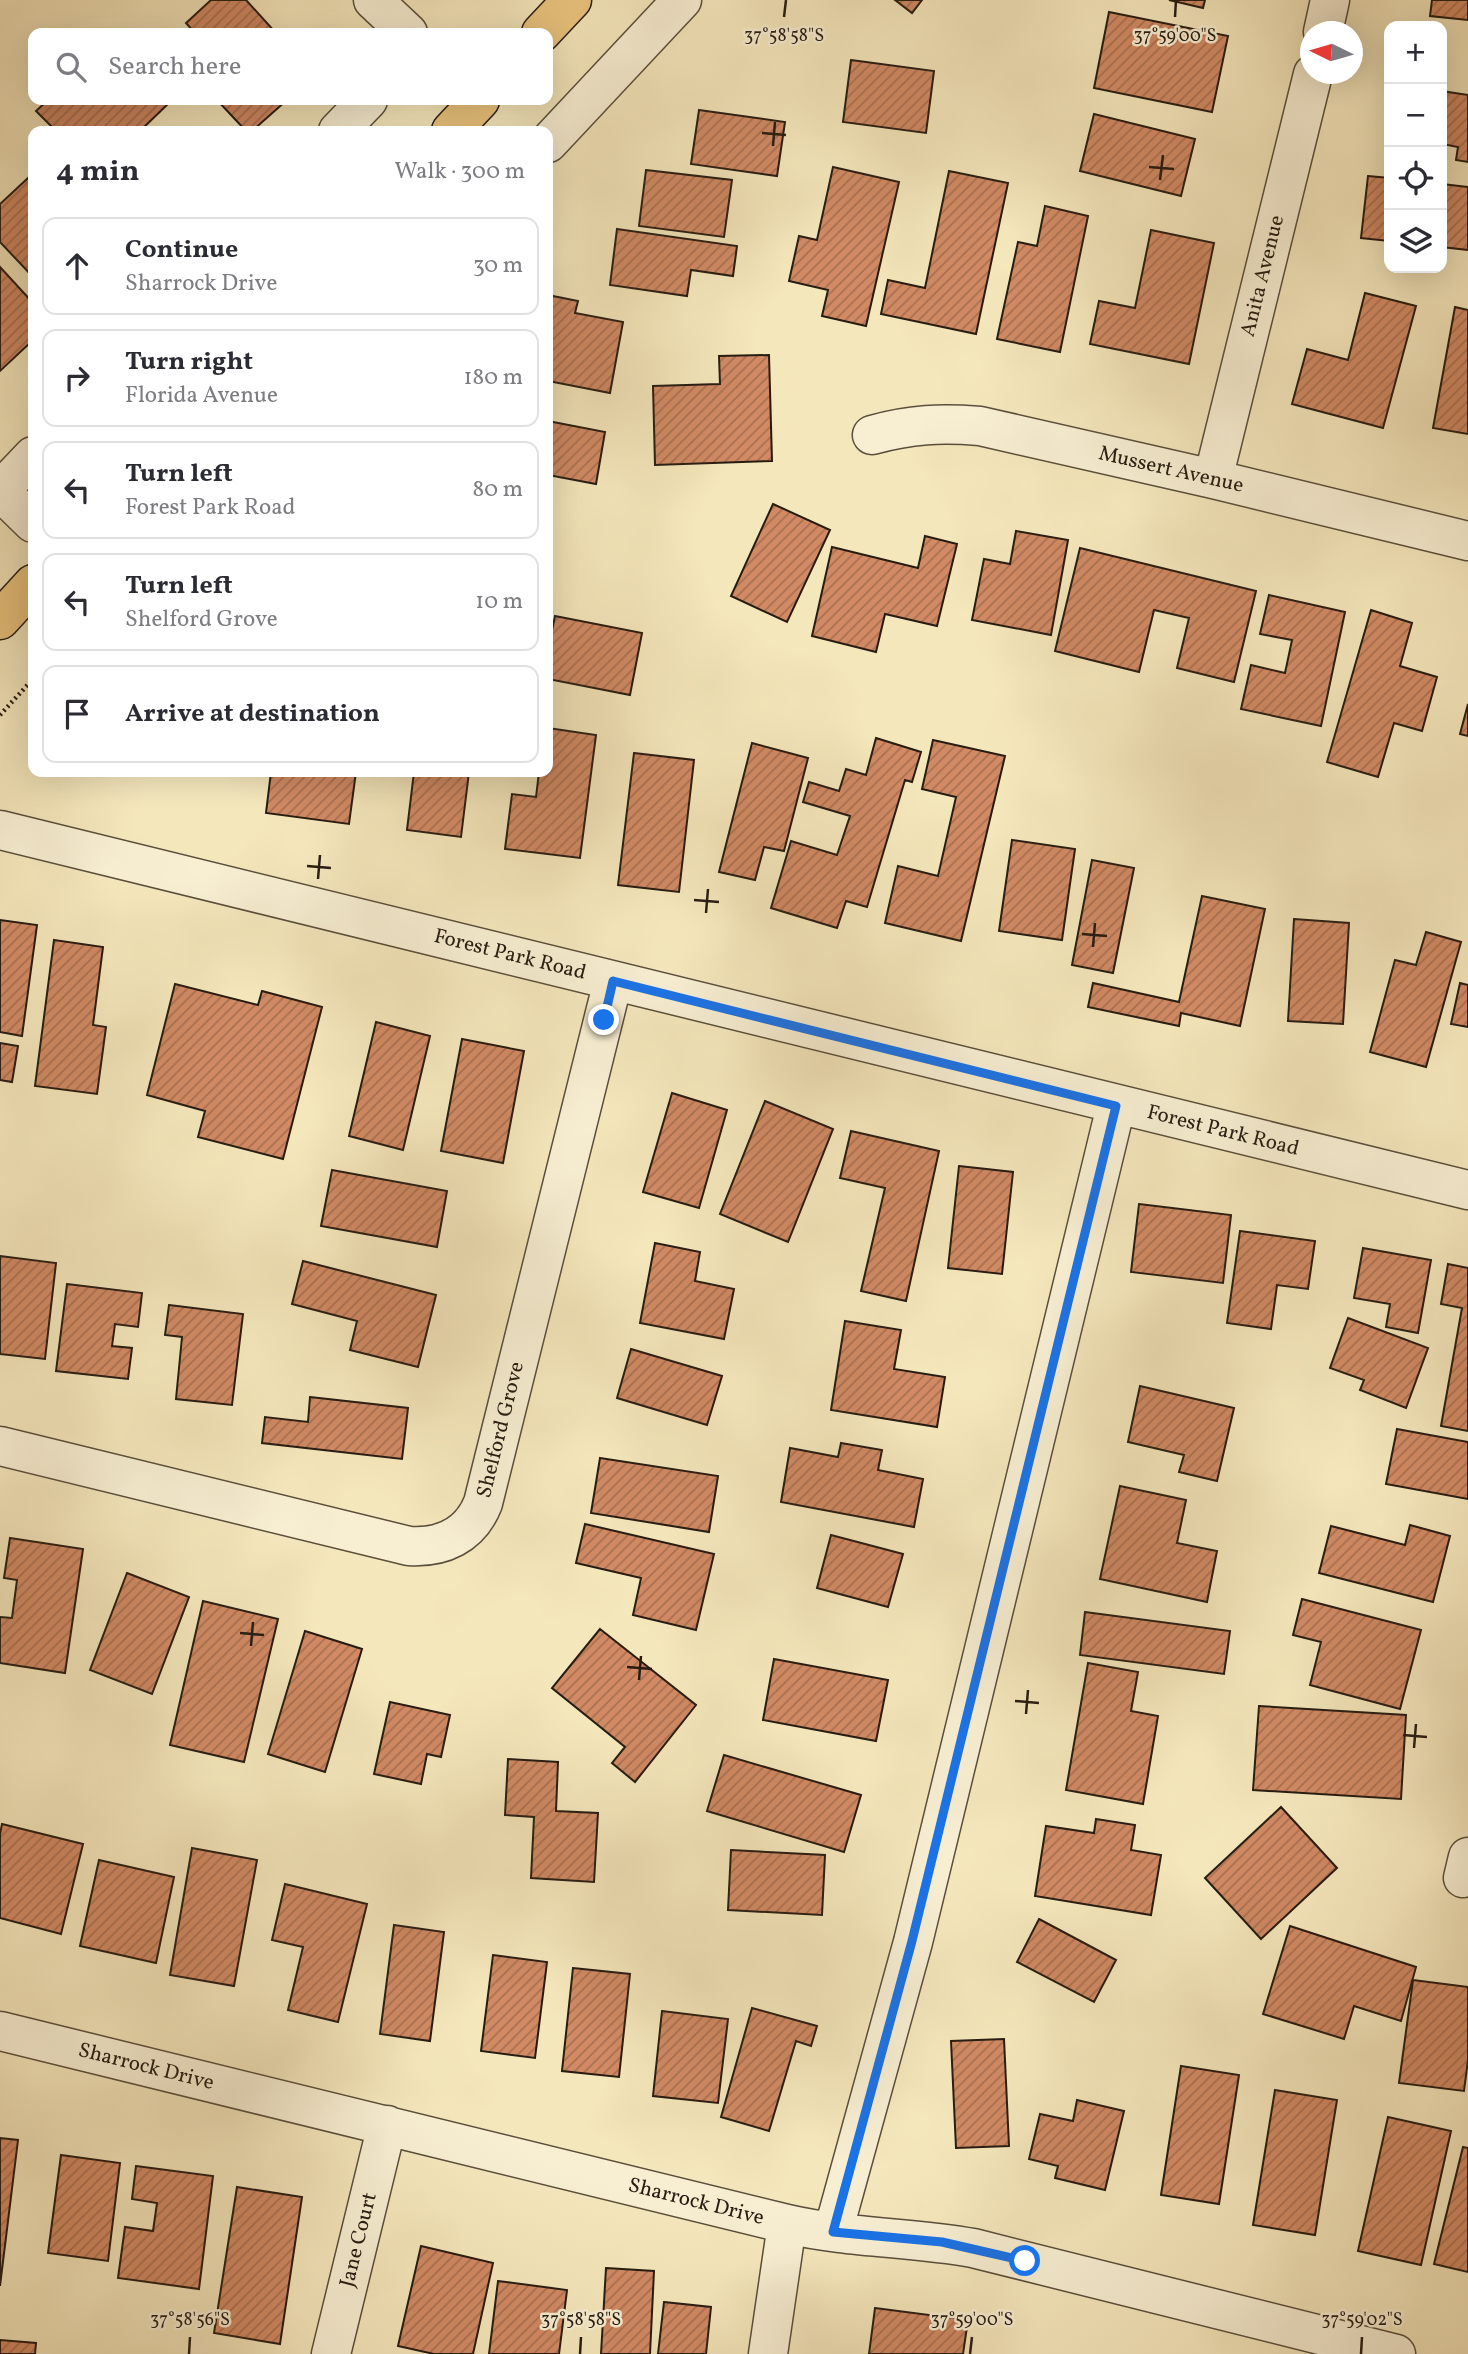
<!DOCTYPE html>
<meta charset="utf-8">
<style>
:root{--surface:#fff;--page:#f7f7f7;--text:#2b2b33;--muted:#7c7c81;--line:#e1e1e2}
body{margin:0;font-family:Vollkorn,serif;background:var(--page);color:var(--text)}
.controls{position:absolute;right:21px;top:21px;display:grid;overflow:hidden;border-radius:14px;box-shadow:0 7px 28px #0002}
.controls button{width:63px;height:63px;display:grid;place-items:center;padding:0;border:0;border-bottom:2px solid var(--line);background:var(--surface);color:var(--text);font:35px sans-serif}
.compass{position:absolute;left:1300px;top:21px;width:63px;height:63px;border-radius:50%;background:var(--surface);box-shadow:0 7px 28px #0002;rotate:275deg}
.stop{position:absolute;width:21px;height:21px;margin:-16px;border:5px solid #1a73e8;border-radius:50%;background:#fff}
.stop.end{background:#1a73e8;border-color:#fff;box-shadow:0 2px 7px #0008}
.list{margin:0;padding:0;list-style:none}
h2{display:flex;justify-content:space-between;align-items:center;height:91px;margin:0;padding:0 28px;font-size:30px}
h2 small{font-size:23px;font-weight:400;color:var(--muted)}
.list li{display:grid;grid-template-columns:46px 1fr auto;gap:21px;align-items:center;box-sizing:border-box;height:98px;margin:0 14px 14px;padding:0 14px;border:2px solid var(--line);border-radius:14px}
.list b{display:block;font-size:26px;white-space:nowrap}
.list p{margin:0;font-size:23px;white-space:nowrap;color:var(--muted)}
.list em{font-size:23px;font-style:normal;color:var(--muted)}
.icon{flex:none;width:38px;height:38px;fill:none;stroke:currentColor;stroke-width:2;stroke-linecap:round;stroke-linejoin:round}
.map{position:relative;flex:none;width:1468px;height:2354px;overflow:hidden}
.search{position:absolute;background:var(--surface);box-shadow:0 7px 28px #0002;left:28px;top:28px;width:525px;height:77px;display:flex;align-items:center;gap:18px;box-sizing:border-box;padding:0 24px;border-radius:14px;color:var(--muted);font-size:26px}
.panel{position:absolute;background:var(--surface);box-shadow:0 7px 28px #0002;left:28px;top:126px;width:525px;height:651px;border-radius:14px}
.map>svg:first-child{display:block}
.building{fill:url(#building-hatch);stroke:#271c12;stroke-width:2}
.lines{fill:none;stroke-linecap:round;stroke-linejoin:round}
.street-casing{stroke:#5a4f3c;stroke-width:41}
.primary-casing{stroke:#271c12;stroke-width:41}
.path{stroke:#271c12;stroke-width:4.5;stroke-dasharray:2 3.5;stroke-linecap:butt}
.street{stroke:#f8efd3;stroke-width:38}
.primary{stroke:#eac47e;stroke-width:38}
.route{stroke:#1a73e8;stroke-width:9}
.ticks{fill:none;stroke:#271c12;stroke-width:2.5}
.labels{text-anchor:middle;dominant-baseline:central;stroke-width:5;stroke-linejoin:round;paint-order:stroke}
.street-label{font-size:21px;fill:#271c12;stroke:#f8efd3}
.ticks-label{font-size:18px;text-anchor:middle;fill:#271c12;stroke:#f8efd3;stroke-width:5;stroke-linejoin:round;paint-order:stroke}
</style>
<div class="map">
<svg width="1468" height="2354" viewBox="0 0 1468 2354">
<defs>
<pattern id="building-hatch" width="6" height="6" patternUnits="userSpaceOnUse" patternTransform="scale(1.75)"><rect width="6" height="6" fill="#d18a64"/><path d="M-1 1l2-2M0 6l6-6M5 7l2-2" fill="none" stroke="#aa7051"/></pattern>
</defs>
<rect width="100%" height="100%" fill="#f5e7bc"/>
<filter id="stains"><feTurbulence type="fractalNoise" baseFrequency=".00286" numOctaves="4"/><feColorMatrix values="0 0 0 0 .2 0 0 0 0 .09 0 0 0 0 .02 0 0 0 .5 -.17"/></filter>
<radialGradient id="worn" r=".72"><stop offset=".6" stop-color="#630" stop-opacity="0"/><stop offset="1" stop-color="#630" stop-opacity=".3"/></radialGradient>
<path class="building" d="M211,0H246L276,33H195L186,23Z
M895,0H922L912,13Z
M1169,0H1205L1203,8Z
M1432,0H1468V20L1430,16Z
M1109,12L1228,36L1212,112L1094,88Z
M851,60L934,71L926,133L843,122Z
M1442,91L1468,95V162L1456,160L1458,147L1442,144Z
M48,100L107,101L172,100L141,130L143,131H56L36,111Z
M217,100H287L252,131H246Z
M699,110L785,122L777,176L691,164Z
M1094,114L1195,139L1181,196L1080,171Z
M833,167L899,182L866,326L822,316L828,290L789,281L799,236L817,240Z
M646,170L732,180L724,237L639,226Z
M949,171L1008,183L976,334L881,314L888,280L925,288Z
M1368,176L1389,178V241L1361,238Z
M28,178L33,184V277L0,242V204Z
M1442,184L1468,187V250L1442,247Z
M1045,206L1088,216L1060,352L997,339L1018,242L1037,246Z
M617,229L737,246L733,276L691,270L687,296L610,285Z
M1151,230L1214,243L1189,364L1090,344L1099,301L1135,308Z
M0,267L33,303V340L0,371Z
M1365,293L1416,306L1383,428L1292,404L1307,349L1348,360Z
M548,295L578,301L575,313L623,322L610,393L548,381Z
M1455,307L1468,310V434L1433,428Z
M769,355L772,461L655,465L653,386L720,384L719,356Z
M548,421L605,432L596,484L548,475Z
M773,504L830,530L787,622L731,596Z
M1016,531L1068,540L1051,635L972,620L984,559L1010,564Z
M925,536L957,544L937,626L885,614L876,652L812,636L832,547L918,568Z
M1080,548L1256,591L1234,682L1177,668L1189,618L1154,610L1139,672L1055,651Z
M1269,595L1345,612L1321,726L1241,709L1251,665L1285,673L1292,640L1260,634Z
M1371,610L1412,623L1400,666L1437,677L1422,731L1394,723L1378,777L1327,762Z
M555,616L642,633L630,695L548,679V650Z
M1468,704V736L1460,734Z
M548,728L596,735L580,858L505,849L512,794L536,797L539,772H548Z
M876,738L921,752L912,782L905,780L867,907L846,901L837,928L771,908L791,841L837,855L850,816L803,802L809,782L839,791L846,769L866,775Z
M933,740L1005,756L961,941L885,923L898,866L938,876L956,797L922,789Z
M752,743L808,758L784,851L764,847L755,880L719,872Z
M634,753L694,760L679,892L618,885Z
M271,772H356L349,824L266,813Z
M414,772H469L461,837L407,830Z
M1012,840L1075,849L1062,940L999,931Z
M1092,860L1134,868L1113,973L1072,965Z
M1202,896L1265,909L1240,1026L1181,1013L1179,1026L1088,1007L1093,983L1179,1002Z
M1294,919L1349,923L1343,1024L1288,1021Z
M0,920L37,925L22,1036L0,1032Z
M1426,932L1461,942L1426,1067L1370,1052L1395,960L1416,965Z
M54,940L103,947L93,1025L106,1027L97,1094L35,1086Z
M1460,983L1468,985V1027L1451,1024Z
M175,984L258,1005L262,991L322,1007L283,1159L198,1137L205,1111L147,1095Z
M376,1022L430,1036L403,1150L349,1136Z
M462,1039L524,1051L503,1163L441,1151Z
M0,1043L18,1046L12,1082L0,1080Z
M672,1093L727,1110L699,1208L643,1192Z
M765,1101L833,1129L788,1242L720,1214Z
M851,1131L939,1151L906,1301L861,1291L885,1188L840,1178Z
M959,1166L1013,1172L1002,1274L948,1268Z
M332,1170L447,1191L437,1247L321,1226Z
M1139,1204L1231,1215L1223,1283L1131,1272Z
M1240,1231L1315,1241L1308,1289L1277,1285L1271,1329L1227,1323Z
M655,1243L700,1252L695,1281L734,1289L724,1339L640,1323Z
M1363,1248L1431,1260L1418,1333L1386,1327L1390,1304L1354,1298Z
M0,1256L56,1263L45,1359L0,1354Z
M303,1261L436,1295L418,1367L350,1350L357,1321L292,1304Z
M1448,1264L1468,1268V1431L1441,1426L1462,1308L1441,1304Z
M67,1284L142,1293L138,1327L115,1324L112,1346L132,1348L128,1379L56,1371Z
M169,1305L243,1314L232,1405L176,1399L182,1337L165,1335Z
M1348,1318L1428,1348L1406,1408L1360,1390L1364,1380L1330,1368Z
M845,1321L901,1330L894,1369L945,1377L937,1427L831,1410Z
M631,1349L722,1376L707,1425L617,1398Z
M1140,1386L1234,1408L1217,1481L1179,1472L1184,1455L1128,1442Z
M310,1397L408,1408L402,1459L262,1443L265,1417L308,1422Z
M1397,1429L1468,1442V1499L1386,1484Z
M841,1443L882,1450L878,1470L923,1479L914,1527L781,1502L790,1448L838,1457Z
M600,1458L718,1476L709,1532L591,1513Z
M1120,1486L1186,1500L1177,1543L1217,1551L1207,1602L1100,1579Z
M585,1524L714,1554L696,1630L633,1615L641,1578L576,1563Z
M1410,1525L1450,1536L1433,1602L1319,1573L1331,1526L1405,1545Z
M831,1535L903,1554L888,1607L817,1588Z
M10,1538L83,1549L65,1673L0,1663V1617L12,1618L17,1580L4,1578Z
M127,1573L189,1597L152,1694L90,1670Z
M1302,1599L1421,1630L1400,1709L1310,1685L1321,1642L1293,1635Z
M203,1601L278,1619L244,1762L170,1745Z
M1085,1612L1230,1631L1224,1674L1080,1655Z
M600,1629L696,1705L635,1782L612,1763L625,1747L552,1688Z
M305,1631L362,1649L325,1772L268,1754Z
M774,1659L888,1680L876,1741L763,1720Z
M1088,1663L1138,1672L1131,1711L1158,1716L1143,1804L1066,1790Z
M390,1702L450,1715L441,1757L427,1754L421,1784L374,1774Z
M1259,1706L1406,1715L1401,1799L1253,1790Z
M724,1755L861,1795L844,1852L707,1811Z
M508,1759L558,1762L556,1811L598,1813L594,1882L531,1878L534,1817L505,1815Z
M1281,1807L1337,1868L1261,1939L1205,1878Z
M1096,1819L1135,1825L1131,1850L1161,1855L1151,1915L1035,1896L1046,1826L1094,1833Z
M2,1824L83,1844L61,1934L0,1918V1834Z
M192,1848L257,1860L234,1986L170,1975Z
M731,1850L825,1855L822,1915L728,1910Z
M99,1860L174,1877L156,1963L80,1946Z
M285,1884L367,1904L338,2022L288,2010L303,1947L272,1940Z
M1039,1919L1116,1960L1094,2002L1017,1962Z
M394,1925L444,1932L430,2041L380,2034Z
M1290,1926L1416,1967L1401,2021L1354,2006L1344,2039L1263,2014Z
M493,1955L547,1962L535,2058L481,2051Z
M573,1968L630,1974L619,2077L562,2071Z
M1413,1980L1468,1987V2060L1464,2091L1399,2083Z
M752,2008L817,2026L811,2046L796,2041L769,2131L721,2117Z
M662,2011L728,2019L718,2103L653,2096Z
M1004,2039L1009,2146L956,2148L951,2041Z
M1181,2066L1239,2075L1219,2204L1161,2195Z
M1275,2090L1337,2100L1315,2235L1253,2225Z
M1077,2100L1124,2111L1105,2190L1055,2178L1058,2166L1029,2159L1040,2114L1073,2121Z
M1388,2117L1451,2131L1421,2265L1358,2251Z
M0,2138L18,2140L0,2286Z
M1463,2147L1468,2148V2272L1434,2264Z
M61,2155L120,2163L108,2261L48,2253Z
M136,2166L213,2176L199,2289L118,2278L125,2227L153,2231L157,2203L132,2199Z
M237,2187L302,2197L280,2344L214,2333Z
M421,2246L493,2263L473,2354H434L398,2346Z
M606,2268L654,2271L650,2354H601Z
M498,2281L567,2290L559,2354H489Z
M664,2302L711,2307L706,2354H658Z
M875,2308L968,2320L963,2354H869Z
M0,2340L36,2343L35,2354H0Z"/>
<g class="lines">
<defs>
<path id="street" d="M373,0L408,33
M1323,32L1330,0
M338,131L368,100
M548,143L682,0
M872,435C911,424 941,423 980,426L1213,479L1468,541
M1213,479L1313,74
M0,491L33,456
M0,491L33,523
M0,830L1468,1190
M0,1446L409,1546C442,1548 470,1536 483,1503L613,981
M1463,1878L1468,1857
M0,2031L787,2224C848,2238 911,2237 973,2248L1396,2354
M833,2232L913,1942L1116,1106
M331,2354L387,2125
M768,2354L787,2224"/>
<path id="primary" d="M541,33L572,0
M451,131L480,100
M0,620L33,584"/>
</defs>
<use href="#street" class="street-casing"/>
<use href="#primary" class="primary-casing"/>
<path class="path" d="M0,715L33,679"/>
<use href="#street" class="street"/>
<use href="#primary" class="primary"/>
</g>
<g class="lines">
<path class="route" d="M604,1020L613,981L1116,1106L912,1941L833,2232L942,2242L1025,2261"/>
</g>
<path class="ticks" d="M784,17L786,0M1175,17L1176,0M762,133L786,135M773,146L775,122M1149,167L1174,169M1160,180L1163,155M307,866L331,868M318,879L320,855M694,900L719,902M706,913L708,889M1082,934L1107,936M1093,947L1095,923M240,1633L264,1635M251,1646L253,1622M627,1667L652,1669M639,1680L641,1656M1015,1701L1039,1703M1026,1714L1028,1690M1403,1735L1427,1737M1414,1748L1416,1724M189,2354L190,2337M580,2354L581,2337M970,2354L972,2337M1361,2354L1362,2337"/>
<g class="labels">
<g class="street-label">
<text transform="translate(1263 276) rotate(-76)">Anita Avenue</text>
<text transform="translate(1171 470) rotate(13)">Mussert Avenue</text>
<text transform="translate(510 955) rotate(14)">Forest Park Road</text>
<text transform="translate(1223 1131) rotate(14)">Forest Park Road</text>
<text transform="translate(501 1430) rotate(-76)">Shelford Grove</text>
<text transform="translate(146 2067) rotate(14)">Sharrock Drive</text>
<text transform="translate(696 2202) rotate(14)">Sharrock Drive</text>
<text transform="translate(359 2240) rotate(-76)">Jane Court</text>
</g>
</g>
<g class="ticks-label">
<text x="784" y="41">37°58'58"S</text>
<text x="1175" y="41">37°59'00"S</text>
<text x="190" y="2325">37°58'56"S</text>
<text x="581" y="2325">37°58'58"S</text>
<text x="972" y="2325">37°59'00"S</text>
<text x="1362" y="2325">37°59'02"S</text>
</g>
<rect width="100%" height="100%" filter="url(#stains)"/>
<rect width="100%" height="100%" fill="url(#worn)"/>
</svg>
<div class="controls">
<button>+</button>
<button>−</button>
<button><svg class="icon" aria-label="locate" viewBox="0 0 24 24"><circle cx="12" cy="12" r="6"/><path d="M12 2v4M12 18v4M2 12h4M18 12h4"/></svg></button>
<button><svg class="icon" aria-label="layers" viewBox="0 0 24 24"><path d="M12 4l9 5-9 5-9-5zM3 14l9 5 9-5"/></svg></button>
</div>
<svg class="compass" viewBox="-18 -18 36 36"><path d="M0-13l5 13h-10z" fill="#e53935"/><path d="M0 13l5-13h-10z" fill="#7c7c81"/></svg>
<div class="stop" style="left:1025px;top:2261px"></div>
<div class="stop end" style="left:604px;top:1020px"></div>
<div class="search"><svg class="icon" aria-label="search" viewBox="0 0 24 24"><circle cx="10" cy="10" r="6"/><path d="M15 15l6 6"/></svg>Search here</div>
<section class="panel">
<h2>4 min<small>Walk · 300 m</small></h2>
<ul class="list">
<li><svg class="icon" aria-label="ahead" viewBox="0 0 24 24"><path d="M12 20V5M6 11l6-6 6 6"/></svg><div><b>Continue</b><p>Sharrock Drive</p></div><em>30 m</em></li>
<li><svg class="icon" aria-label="right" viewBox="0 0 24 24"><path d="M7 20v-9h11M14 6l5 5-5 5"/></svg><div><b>Turn right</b><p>Florida Avenue</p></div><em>180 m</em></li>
<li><svg class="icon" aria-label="left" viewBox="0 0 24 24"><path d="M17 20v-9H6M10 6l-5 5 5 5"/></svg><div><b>Turn left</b><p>Forest Park Road</p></div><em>80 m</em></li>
<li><svg class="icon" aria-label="left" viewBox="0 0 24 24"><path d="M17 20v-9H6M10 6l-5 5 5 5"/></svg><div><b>Turn left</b><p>Shelford Grove</p></div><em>10 m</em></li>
<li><svg class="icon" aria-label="arrive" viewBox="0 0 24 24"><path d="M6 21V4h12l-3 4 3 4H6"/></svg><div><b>Arrive at destination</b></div></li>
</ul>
</section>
</div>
